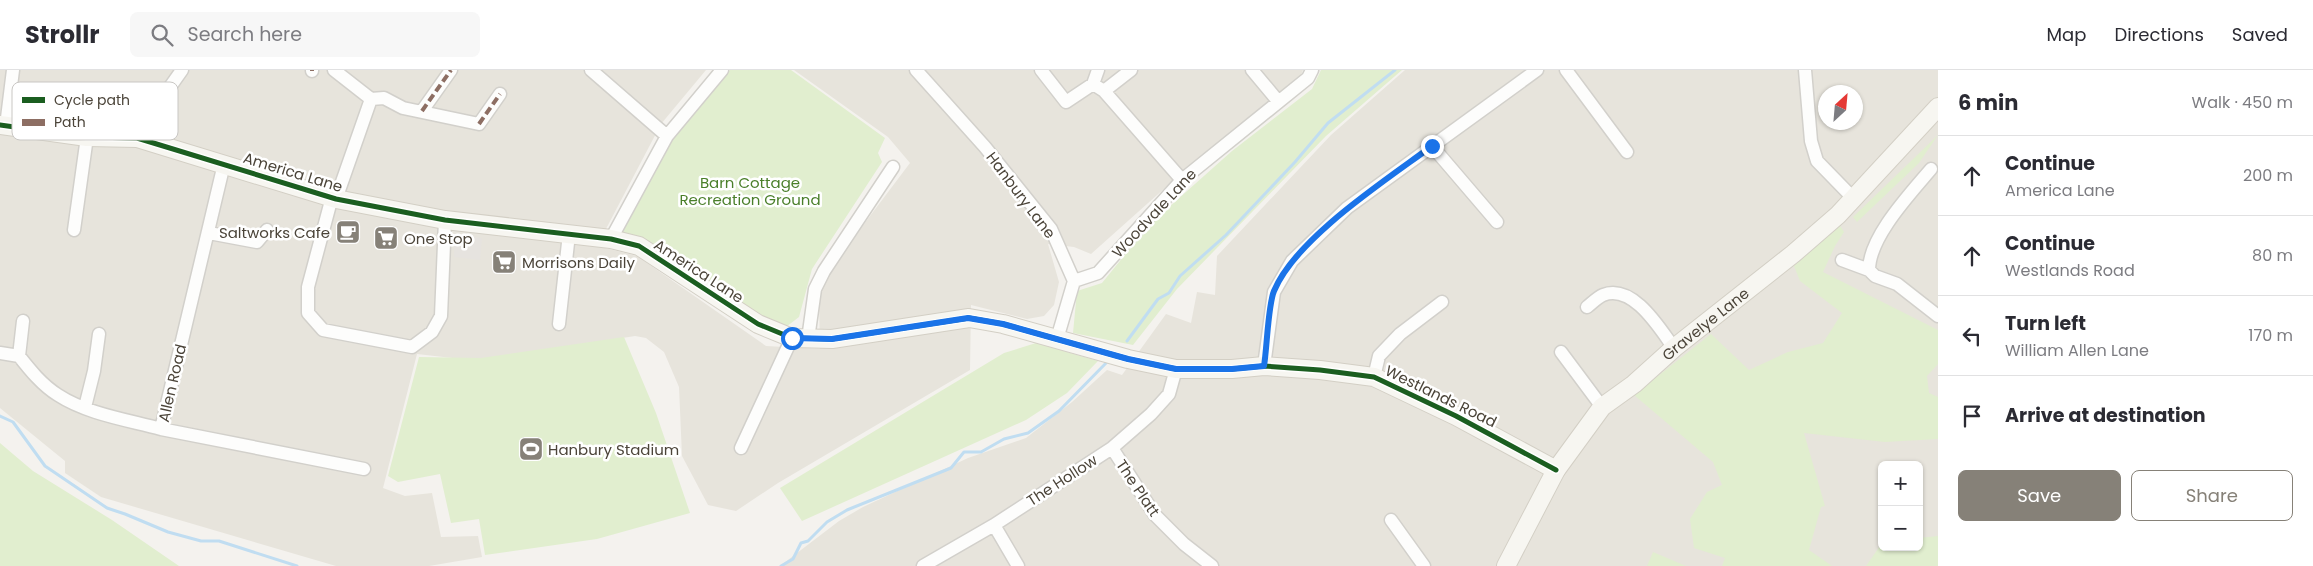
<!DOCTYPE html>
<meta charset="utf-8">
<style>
:root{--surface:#fff;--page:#f7f7f7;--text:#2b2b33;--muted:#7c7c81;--line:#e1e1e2;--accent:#868178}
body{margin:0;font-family:Poppins,sans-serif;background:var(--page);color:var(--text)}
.controls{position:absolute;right:15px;bottom:15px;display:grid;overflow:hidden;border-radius:8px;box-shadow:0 1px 4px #0004}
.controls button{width:45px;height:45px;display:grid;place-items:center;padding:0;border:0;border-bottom:1px solid var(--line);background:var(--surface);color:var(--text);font:25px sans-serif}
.compass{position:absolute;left:1818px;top:15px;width:45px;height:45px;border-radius:50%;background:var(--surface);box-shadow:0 1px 4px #0004;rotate:26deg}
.stop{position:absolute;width:15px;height:15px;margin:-11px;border:4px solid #1a73e8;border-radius:50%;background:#fff}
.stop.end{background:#1a73e8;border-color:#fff;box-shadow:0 1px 5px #0008}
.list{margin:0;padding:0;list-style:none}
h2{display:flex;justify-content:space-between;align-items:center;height:65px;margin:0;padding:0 20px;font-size:21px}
h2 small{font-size:16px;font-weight:400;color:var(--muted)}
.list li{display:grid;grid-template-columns:32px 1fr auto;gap:15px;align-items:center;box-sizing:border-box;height:80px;padding:0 20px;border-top:1px solid var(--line)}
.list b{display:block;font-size:19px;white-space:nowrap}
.list p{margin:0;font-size:16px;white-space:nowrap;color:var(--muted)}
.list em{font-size:16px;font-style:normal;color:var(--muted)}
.actions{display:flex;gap:10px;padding:15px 20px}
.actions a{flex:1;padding:11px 0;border:1px solid var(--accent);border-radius:8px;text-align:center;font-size:18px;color:var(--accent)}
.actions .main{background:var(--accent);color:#fff}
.icon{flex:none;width:28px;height:28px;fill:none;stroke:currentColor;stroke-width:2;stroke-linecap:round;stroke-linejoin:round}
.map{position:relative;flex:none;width:1938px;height:496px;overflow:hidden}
header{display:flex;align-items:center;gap:30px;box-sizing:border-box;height:70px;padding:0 25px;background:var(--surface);border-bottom:1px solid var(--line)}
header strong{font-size:24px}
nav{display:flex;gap:28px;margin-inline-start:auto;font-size:18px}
.search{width:350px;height:45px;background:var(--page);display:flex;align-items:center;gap:12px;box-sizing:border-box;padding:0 18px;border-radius:8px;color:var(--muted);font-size:19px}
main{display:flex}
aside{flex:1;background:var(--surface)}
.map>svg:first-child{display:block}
.residential{fill:#e7e4dc;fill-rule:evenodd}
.green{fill:#e1eecf}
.parking{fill:#e6e3df}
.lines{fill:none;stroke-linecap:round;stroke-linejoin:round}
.stream{stroke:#c0ddf1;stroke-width:3}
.street-casing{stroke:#d2d0cb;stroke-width:15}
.secondary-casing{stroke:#d3cfc5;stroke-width:20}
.street{stroke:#fdfdfc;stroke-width:12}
.secondary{stroke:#f7f6f1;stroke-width:18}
.quiet{stroke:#8d6e63;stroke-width:4;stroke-dasharray:8 4;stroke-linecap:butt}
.cycleway-casing{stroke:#fff;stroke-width:8}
.cycleway{stroke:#1b5e20;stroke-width:5}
.route{stroke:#1a73e8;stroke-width:6}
.labels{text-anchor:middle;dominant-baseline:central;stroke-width:5;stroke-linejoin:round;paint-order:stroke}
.street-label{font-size:15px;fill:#4b4439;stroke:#fff}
.park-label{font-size:15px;fill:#4a7f2a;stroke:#fff}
.poi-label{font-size:15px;fill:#4b4439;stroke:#fff;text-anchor:start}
.key{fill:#fff;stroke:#c9c7c4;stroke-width:1}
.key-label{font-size:14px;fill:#4b4439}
</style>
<header>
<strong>Strollr</strong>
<div class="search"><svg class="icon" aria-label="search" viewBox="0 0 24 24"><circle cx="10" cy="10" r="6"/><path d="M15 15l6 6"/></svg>Search here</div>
<nav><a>Map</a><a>Directions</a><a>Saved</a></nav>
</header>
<main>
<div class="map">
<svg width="1938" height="496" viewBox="0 0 1938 496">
<rect width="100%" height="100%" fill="#f4f2ee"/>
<path class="residential" d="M0,0H706L661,54L597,176L637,186L766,276L820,279L819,229L830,199L910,93L888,67L794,0H1303L1301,5L1166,117L1091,184L1074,177L1048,174L1059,212L1054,235L1044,246L1027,249L971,235L970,300L778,413L736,441L708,435L682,386L679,317L664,282L646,268L635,266L479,291L417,284L383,418L405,426L432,423L441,467L478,466L482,487L429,496H336L101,427L65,403V391L0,338Z
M1405,0H1938V496H780L839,451L863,437L968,388L1026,368L1072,332L1107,300L1122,305L1166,244L1191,253L1197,222L1215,225L1217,186L1331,65ZM1826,22H1856V52H1826ZM1882,395H1919V477H1882Z"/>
<path class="green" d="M730,0H791L885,68L878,83L882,92L812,199L799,247L786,257L758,248L620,165L669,68Z
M1321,0H1402L1326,66L1177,219L1133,275L1073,263L1077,221L1102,213L1150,154L1232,81L1312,19Z
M1938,65L1919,93L1857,152L1853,147Z
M1839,154L1844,162L1835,176L1823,202L1938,260V294L1927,306L1929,323L1938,327V369L1885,372L1804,363L1825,436L1821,437L1809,480L1832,496H1722L1725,488L1694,478L1690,449L1707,422L1722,415L1713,392L1634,325L1711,264L1749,300L1788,282L1823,273L1842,243L1800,211L1794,196Z
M624,267L656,343L690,443L597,469L485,485L479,449L451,453L440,404L398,412L388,406L419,287L481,288Z
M1036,273L1098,291L1067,323L1026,350L802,451L780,418L1004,283Z
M0,373L33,401L112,450L179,496H0Z
M1938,466V496H1866L1882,473V477H1919V468Z
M1653,482L1686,496H1647Z"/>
<path class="parking" d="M455,165L482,168L480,190L454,187Z"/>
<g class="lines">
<path class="stream" d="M1127,271L1158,229L1169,223L1180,206L1226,165L1295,92L1328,53L1395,0
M0,346L13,352L45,396L107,438L125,444L168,462L201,471H219L297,496
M781,496L793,489L801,473L808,471L827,452L847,440L951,398L964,382H981L1004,369L1028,363L1059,341L1109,290"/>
<defs>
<path id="street" d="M334,0L371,29
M591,0L667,66
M916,0L985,77L1051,159L1074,211L1057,269
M1041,0L1066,32L1093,14L1104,21L1182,110
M1252,0L1278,31
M1566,0L1627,82
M1805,0L1811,71L1817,91L1854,129
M312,1V0
M1093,14L1098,0
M1104,21L1131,0
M371,29L384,28L403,38L479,54L500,24
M422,41L451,0
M6,56L13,0
M137,68L153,41L182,0
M1432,76L1497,152
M224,94L161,359L364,399
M332,127L308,217V243L323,260L412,277L432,262L441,246L445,150
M336,129L371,29
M74,160L87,67
M209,163L257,172L267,160
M611,169L667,66L722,0
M1842,190L1869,200L1875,206L1897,214L1938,246
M1869,200C1869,167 1910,124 1931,99
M1074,211L1098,203L1182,110L1308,8L1312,0
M1587,237C1592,233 1598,227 1603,225C1633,213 1660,259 1674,278
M559,254L569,164
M808,269L815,219L824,201L893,97
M1561,282L1602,337
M0,283L19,286C30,300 42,315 58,325C87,344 128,350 161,359
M19,286L23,251
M1264,296L1274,222L1292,191L1347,138L1537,0
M1374,307L1379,286L1400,264L1442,232
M85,337L94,301L99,264
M741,378L792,268
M1112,378L1155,445L1184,474L1212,496
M1391,450L1424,496
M994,455L1018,496
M923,496L994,455L1112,378L1151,344L1169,324L1176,299"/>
<g id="secondary">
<path d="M0,55L87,67L137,68L336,129L445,150L611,169L639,176L758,254L792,268L832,269L969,248L1003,254L1128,289L1176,299H1232L1264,296L1320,300L1374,307L1456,346L1556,400"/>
<path id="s1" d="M1506,496L1556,400L1602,337L1634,314L1674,278L1793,184L1838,145L1938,37"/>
</g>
</defs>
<use href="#street" class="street-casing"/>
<use href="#secondary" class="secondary-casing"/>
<use href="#street" class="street"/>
<use href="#secondary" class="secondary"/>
<path class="quiet" d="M312,1V0
M422,41L451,0
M479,54L500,24"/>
<defs>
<path id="cycleway" d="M0,55L87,67L137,68L336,129L445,150L611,169L639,176L758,254L792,268L832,269L969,248L1003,254L1128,289L1176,299H1232L1264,296L1320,300L1374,307L1456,346L1556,400"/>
</defs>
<use href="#cycleway" class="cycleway-casing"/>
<use href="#cycleway" class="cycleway"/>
</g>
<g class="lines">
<path class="route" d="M792,268L832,269L968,248L1003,254L1128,289L1176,299H1232L1264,296C1267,278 1268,235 1274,221C1296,168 1386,110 1432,76"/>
</g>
<defs>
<symbol id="cafe-square" viewBox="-11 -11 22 22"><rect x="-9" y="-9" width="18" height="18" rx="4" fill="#868178" stroke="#fff"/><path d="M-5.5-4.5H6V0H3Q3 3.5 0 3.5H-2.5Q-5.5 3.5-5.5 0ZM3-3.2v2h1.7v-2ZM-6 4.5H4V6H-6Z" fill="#fff"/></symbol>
<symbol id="supermarket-square" viewBox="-11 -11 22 22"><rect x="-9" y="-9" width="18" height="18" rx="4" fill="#868178" stroke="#fff"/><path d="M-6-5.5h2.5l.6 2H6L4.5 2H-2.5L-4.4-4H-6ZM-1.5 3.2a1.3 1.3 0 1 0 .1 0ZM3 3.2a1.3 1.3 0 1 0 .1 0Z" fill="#fff"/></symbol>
<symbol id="stadium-square" viewBox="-11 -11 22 22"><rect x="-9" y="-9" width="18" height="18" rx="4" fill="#868178" stroke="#fff"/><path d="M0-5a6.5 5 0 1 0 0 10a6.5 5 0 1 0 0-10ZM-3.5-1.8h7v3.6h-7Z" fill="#fff"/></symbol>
</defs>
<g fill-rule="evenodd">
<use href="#cafe-square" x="334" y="148" width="28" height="28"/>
<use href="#supermarket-square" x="372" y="154" width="28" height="28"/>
<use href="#supermarket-square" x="490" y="178" width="28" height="28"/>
<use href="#stadium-square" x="517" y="365" width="28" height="28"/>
</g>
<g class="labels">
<g class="street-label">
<text transform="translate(293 102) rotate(17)">America Lane</text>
<text transform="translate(1021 125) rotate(53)">Hanbury Lane</text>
<text transform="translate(1154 143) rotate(-47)">Woodvale Lane</text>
<text transform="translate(699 201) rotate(33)">America Lane</text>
<text stroke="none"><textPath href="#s1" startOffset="319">Gravelye Lane</textPath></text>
<text transform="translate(172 313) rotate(-77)">Allen Road</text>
<text transform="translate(1441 326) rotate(26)">Westlands Road</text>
<text transform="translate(1062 410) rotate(-33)">The Hollow</text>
<text transform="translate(1138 418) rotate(56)">The Platt</text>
</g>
<g class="park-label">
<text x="750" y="112">Barn Cottage<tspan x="750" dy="17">Recreation Ground</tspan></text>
</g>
<g class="poi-label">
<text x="330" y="162" text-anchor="end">Saltworks Cafe</text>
<text x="404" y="168">One Stop</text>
<text x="522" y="192">Morrisons Daily</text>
<text x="548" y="379">Hanbury Stadium</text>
</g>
</g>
<rect x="12" y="12" width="166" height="58" rx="8" class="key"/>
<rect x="22" y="27" width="23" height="6" fill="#1b5e20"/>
<rect x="22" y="49" width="23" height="7" fill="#8d6e63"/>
<g class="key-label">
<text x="54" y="35">Cycle path</text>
<text x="54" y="57">Path</text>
</g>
</svg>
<div class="controls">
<button>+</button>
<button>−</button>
</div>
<svg class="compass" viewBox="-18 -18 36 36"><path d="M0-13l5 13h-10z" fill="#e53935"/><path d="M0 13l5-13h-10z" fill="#7c7c81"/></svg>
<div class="stop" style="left:792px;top:268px"></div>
<div class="stop end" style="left:1432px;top:76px"></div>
</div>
<aside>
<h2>6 min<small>Walk · 450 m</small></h2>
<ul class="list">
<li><svg class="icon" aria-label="ahead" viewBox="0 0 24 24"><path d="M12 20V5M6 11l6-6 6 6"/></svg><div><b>Continue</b><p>America Lane</p></div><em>200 m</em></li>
<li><svg class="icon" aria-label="ahead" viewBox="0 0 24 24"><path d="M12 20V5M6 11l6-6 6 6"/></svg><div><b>Continue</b><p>Westlands Road</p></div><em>80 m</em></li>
<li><svg class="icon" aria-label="left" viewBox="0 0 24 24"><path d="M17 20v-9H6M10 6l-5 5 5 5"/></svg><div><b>Turn left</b><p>William Allen Lane</p></div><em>170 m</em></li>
<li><svg class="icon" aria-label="arrive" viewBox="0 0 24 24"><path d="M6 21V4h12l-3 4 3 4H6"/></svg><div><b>Arrive at destination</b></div></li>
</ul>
<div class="actions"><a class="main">Save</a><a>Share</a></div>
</aside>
</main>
